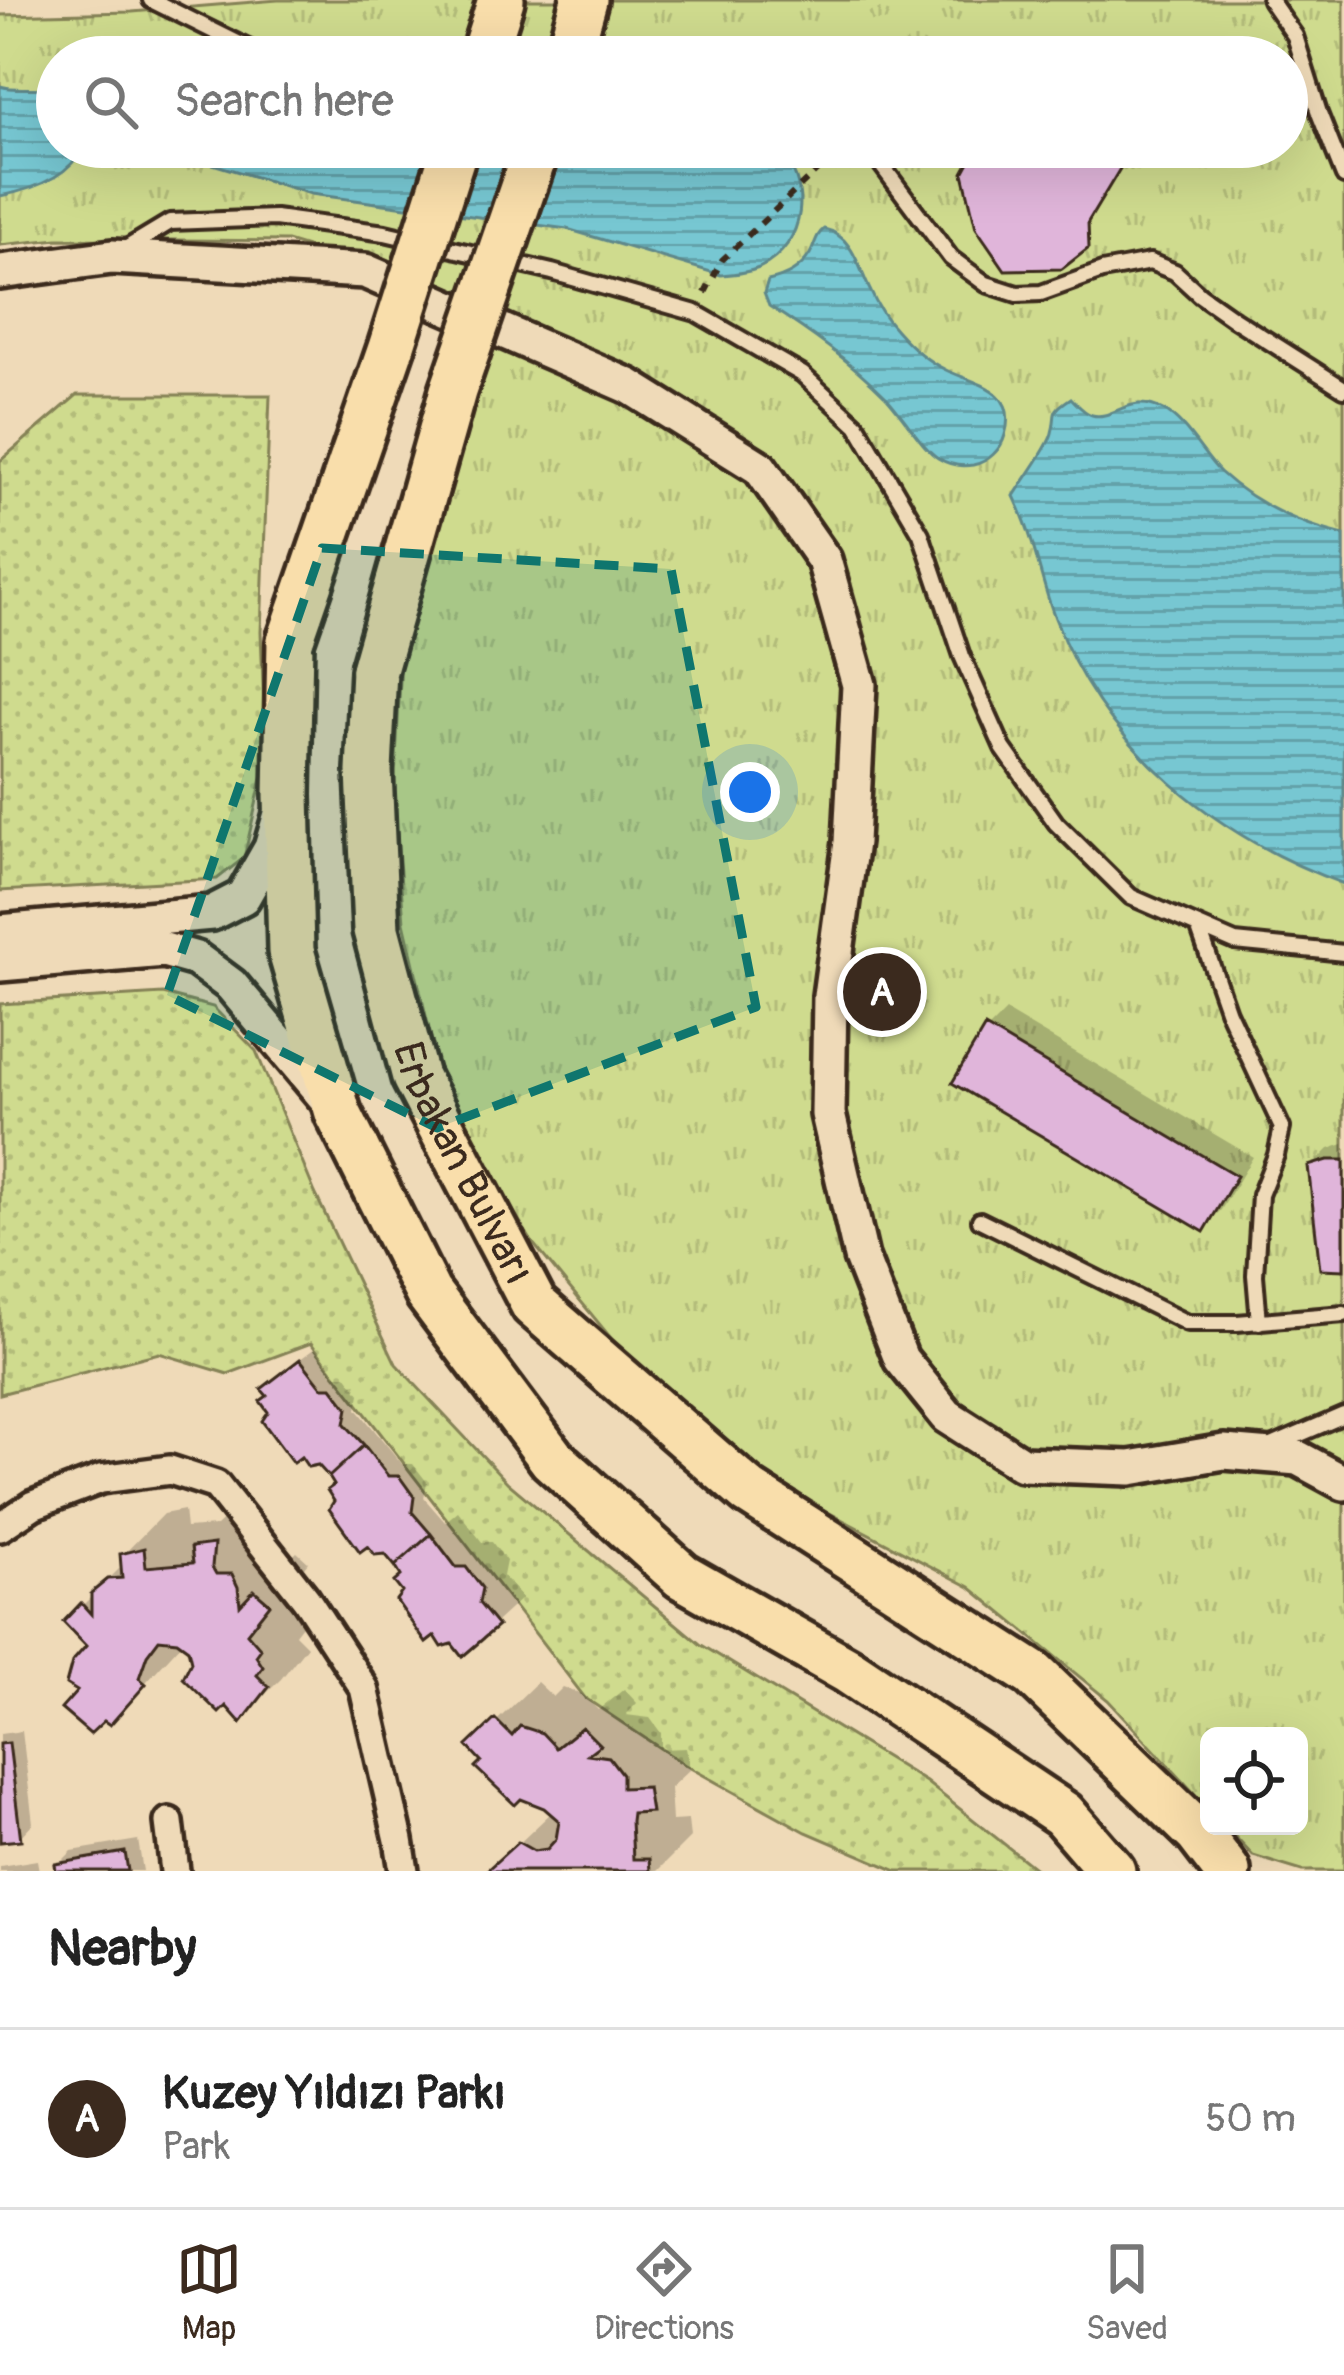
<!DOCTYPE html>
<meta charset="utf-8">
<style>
:root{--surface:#fff;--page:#f2f2f2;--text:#222;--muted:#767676;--line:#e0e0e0;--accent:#3b2a1e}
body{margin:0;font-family:Pangolin,sans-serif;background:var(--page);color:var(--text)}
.controls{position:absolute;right:36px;bottom:36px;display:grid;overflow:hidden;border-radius:18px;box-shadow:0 12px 48px #0002}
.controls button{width:108px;height:108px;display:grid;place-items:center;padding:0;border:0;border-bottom:3px solid var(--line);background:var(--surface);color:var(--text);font:60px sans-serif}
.you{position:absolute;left:750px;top:792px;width:42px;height:42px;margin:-30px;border:9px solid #fff;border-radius:50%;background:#1a73e8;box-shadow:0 0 0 18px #1a73e833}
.badge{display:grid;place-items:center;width:78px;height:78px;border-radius:50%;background:var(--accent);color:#fff;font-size:39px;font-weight:700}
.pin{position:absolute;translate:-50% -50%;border:6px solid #fff;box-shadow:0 3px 12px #0006}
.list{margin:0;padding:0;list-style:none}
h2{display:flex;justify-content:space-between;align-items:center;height:156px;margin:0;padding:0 48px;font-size:51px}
h2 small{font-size:39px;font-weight:400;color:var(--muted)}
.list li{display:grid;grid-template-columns:78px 1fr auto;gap:36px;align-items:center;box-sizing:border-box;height:180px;padding:0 48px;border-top:3px solid var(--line)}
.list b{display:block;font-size:45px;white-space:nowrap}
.list p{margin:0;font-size:39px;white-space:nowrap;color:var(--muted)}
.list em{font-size:39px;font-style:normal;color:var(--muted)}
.icon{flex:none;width:66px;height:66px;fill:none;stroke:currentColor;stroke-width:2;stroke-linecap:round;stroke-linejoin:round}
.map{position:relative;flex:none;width:1344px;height:1871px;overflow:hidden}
.search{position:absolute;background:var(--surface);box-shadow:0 12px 48px #0002;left:36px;right:36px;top:36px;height:132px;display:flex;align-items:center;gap:30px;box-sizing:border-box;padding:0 42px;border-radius:66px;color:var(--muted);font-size:45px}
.sheet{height:336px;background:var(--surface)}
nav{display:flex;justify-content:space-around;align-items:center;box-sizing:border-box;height:168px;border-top:3px solid var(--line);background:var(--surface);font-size:33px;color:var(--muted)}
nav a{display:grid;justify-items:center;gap:6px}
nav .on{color:var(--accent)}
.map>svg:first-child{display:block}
.grass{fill:url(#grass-dots);stroke:#858256;stroke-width:3}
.park{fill:url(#park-tufts);stroke:#858256;stroke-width:3;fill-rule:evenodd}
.water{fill:url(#water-rules);stroke:#5f888a;stroke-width:3}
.shadow{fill:#0003}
.building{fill:#e0b5da;stroke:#3b2a1e;stroke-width:3}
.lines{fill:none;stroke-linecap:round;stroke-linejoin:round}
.service-casing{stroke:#3b2a1e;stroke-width:22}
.minor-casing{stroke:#3b2a1e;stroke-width:36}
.tertiary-casing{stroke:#3b2a1e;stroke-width:42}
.trunk-casing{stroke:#3b2a1e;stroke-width:54}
.path{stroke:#3b2a1e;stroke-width:6;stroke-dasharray:9 9;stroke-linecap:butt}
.service{stroke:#efdab8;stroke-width:14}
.minor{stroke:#efdab8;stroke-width:27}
.tertiary{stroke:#efdab8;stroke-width:33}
.trunk{stroke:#f9deab;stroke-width:45}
.trunk-bridge-casing{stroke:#3b2a1e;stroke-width:54;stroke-linecap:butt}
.trunk-bridge{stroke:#f9deab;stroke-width:45}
.marked{fill:#0f766e;fill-opacity:0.2;stroke:#0f766e;stroke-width:9;stroke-dasharray:24 15;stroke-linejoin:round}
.labels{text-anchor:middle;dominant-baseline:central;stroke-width:10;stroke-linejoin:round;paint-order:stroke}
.street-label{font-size:42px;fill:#3b2a1e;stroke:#efdab8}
</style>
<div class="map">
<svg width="1344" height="1871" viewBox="0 0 1344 1871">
<defs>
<pattern id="grass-dots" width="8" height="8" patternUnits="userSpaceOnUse" patternTransform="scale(3)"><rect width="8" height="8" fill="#cfdb8e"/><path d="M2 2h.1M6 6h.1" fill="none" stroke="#b3bc7a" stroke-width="1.8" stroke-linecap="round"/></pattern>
<pattern id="park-tufts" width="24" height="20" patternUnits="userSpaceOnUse" patternTransform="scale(3)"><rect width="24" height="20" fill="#cfdb8e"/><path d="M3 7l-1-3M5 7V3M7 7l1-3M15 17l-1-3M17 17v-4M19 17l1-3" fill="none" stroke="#b3bc7a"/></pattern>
<pattern id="water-rules" width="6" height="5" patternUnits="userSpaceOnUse" patternTransform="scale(3)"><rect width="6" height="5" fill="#77c7d2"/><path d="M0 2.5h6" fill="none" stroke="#63a2aa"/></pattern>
</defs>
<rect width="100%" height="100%" fill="#efdab8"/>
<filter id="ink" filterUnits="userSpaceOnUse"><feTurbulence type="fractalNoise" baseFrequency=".00833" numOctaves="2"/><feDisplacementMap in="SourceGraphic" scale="24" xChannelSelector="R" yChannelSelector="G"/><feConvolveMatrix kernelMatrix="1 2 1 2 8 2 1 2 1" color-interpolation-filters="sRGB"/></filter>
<g filter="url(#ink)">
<path class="grass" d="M77,395H270L261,632L266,760L244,858L217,879L0,891V461Z
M163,994L213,1007L256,1051L315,1193L396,1364L508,1483L700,1644L926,1782L1038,1871H897L806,1832L685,1765L585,1698L311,1343L228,1374L159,1353L0,1394V1004Z"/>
<path class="park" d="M278,0H1344V1871H1302L1253,1856L1225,1826H1299V1736H1209V1809L1108,1700L970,1587L769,1481L638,1371L532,1242L473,1143L437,1063L404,922L394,799L402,640L501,306L287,241L58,239L0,245V15L132,12ZM57,57H1287V147H57Z"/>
<path class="water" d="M0,86C19,92 38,85 57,91V147H83C69,178 31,190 0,196Z
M157,147H776C813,182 807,245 759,268C747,273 734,274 721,275L567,229L311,194Z
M824,229C853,235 859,269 871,292C877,306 886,319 896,330C910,346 927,361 946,370C976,384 1019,389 1005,435C1001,450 988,462 973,465C961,467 949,465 938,458C922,448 901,412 885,396C849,360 811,333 769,306L764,293L768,281C786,277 800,270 810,254C816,243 815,236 824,229Z
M1071,398C1077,404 1084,413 1092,415C1113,421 1129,392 1163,410C1186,422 1202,454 1220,472C1255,504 1299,524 1344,535V884C1217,838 1104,748 1055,618C1039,576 1035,539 1014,496C1023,481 1049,447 1052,433C1058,412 1048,413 1071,398Z"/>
<path class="shadow" d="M1006,1011L1253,1157L1221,1210L1203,1228L988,1029Z
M1344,1144V1267L1311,1167L1329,1149Z
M315,1348L336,1375H346L360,1394L357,1409L402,1464H413L427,1482L424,1498L445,1522L458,1511L482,1542H492L506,1561L503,1576L522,1598L463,1652L405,1592L404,1575L398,1564L338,1501L337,1484L271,1412L270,1395L279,1375Z
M252,1505L251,1526L279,1569L297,1552L308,1562L285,1591L300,1607L294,1613L302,1625L295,1634L307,1646L281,1679L241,1718L190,1647L183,1642L110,1721L82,1690L90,1646L83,1605L124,1564L123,1555L163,1514L184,1510L186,1528L216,1526L235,1508Z
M537,1682L553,1697L563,1687L582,1694L598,1710L624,1689L637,1703L626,1715L650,1718L661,1733V1749L686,1748L690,1769L670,1788L672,1821L688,1820L690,1838L657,1871H490L552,1812L485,1761L471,1746Z
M22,1731L33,1823L20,1837L0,1839V1734Z
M138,1840L143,1871H59L58,1865L72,1851Z
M37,1860L39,1871H0V1866Z"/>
<path class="building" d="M977,147H1133L1088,222L1089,248L1062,269L1005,270L976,228L963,173Z
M985,1027L1237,1176L1204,1232L952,1083Z
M1328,1160H1344V1270L1320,1269L1308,1166Z
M300,1359L322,1387H332L348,1408L345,1424L364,1445L329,1477L318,1465L308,1467L301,1457L293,1463L262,1421L268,1412L260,1401L267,1396L261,1389Z
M364,1445L388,1476H399L414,1497L412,1512L431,1534L395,1566L385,1554L375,1555L368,1546L360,1552L329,1509L334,1501L327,1490L334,1485L329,1477Z
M431,1534L456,1567H466L482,1588L479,1603L498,1626L462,1657L452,1644L442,1647L435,1636L426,1643L396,1600L402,1592L394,1582L401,1576L395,1566Z
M214,1544L212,1567L216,1574H232L238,1587L240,1605L254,1590L270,1604L247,1633L261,1649L256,1656L263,1667L257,1675L269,1687L241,1723L226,1706L219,1713L183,1678L191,1662L188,1649L177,1641L159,1639L147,1655L139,1678L146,1684L110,1725L104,1721L90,1734L61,1709L77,1691L66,1684L72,1662L86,1646L63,1622L81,1603L91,1614V1593L108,1579L122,1578L120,1554L144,1548L146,1567L193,1563L191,1547Z
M495,1719L512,1736L520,1726L542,1733L556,1748L582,1727L600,1745L588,1754L609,1757L622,1774V1788L647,1787L651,1812L632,1813L631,1821L633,1859H649L650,1871H486L518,1842L534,1851L547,1849L556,1839L559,1821L544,1808L521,1799L515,1805L475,1767L481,1761L467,1746Z
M9,1743L21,1840L0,1842V1744Z
M125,1852L128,1871H56L55,1864Z"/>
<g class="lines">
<defs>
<path id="service" d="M151,0L266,57
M1270,0L1295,36L1319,113L1344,176
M868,147L951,258L986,284L1017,294L1041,293L1102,271L1150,262L1175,272L1200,295L1234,319L1344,389
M122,251L170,222L275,218L385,233L552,272L696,313L802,374L857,425L921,534L962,656L1003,748L1056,823L1131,897L1235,942L1344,953
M1198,926L1228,1012L1282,1128L1276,1155L1260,1195L1255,1275L1259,1322
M980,1220L1187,1323H1237L1344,1314
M1272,1446L1344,1415"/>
<path id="minor" d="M0,1527L33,1505L101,1479L170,1470L216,1485L306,1599L364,1688L399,1840L404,1871
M169,1822L175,1871"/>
<path id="tertiary" d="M0,272L112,257L365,271L629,386L760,468L824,560L859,685L851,842L830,996L828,1114L861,1257L901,1359L947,1416L1022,1464L1130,1468L1224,1452L1298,1458L1344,1483
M0,932L212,913L243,897L271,848L281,814
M0,964L164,950L196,959L231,985L329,1102"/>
<g id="trunk">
<path d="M483,57L501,0"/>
<path d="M568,57L584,0"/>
<path d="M290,641L287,795L291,951L338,1113L428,1293L552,1459L682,1576L849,1671L1063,1814L1112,1871"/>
<path id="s1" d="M374,670L369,771L376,930L415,1077L534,1305L749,1492L1033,1674L1198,1833L1227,1871"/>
</g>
</defs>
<use href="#service" class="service-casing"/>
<use href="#minor" class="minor-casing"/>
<use href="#tertiary" class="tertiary-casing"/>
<use href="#trunk" class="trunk-casing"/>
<path class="path" d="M705,293L722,260L842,147"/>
<use href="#service" class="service"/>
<use href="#minor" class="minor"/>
<use href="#tertiary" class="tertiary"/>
<use href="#trunk" class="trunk"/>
<defs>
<path id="trunk-bridge" d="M290,641L391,348L455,147
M374,670L453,391L537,147"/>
</defs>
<use href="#trunk-bridge" class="trunk-bridge-casing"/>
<use href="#trunk-bridge" class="trunk-bridge"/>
</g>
</g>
<path class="marked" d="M322,548L671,569L756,1007L437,1128L167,995Z"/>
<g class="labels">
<g class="street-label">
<text stroke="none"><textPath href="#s1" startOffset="510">Erbakan Bulvarı</textPath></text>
</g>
</g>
</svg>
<div class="controls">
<button><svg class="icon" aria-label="locate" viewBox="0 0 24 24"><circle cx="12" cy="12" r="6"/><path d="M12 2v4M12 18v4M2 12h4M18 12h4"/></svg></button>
</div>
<div class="you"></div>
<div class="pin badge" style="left:882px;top:992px">A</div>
<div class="search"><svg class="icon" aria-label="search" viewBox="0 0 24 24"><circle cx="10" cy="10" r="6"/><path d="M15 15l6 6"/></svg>Search here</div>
</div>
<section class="sheet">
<h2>Nearby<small></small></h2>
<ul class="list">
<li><span class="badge">A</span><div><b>Kuzey Yıldızı Parkı</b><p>Park</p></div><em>50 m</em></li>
</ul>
</section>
<nav>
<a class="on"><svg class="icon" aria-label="map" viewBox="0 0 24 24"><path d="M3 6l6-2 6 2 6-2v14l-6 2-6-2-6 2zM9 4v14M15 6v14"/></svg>Map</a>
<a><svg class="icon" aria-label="directions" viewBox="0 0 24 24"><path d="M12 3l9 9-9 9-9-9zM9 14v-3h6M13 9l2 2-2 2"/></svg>Directions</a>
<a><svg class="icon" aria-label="saved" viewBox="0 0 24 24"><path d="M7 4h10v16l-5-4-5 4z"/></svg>Saved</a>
</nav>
